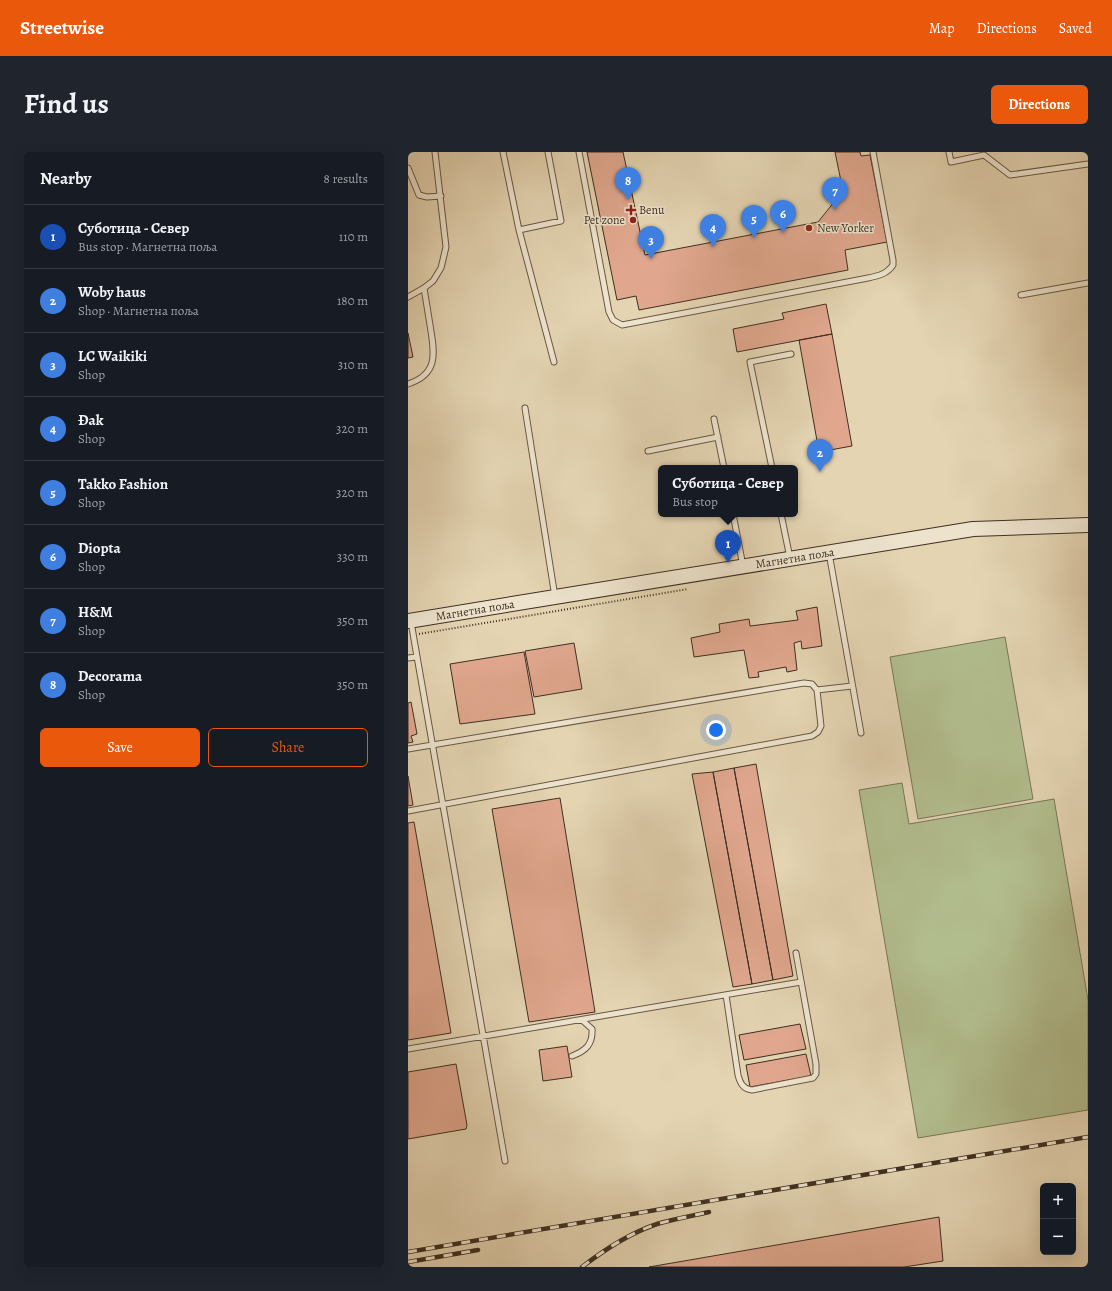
<!DOCTYPE html>
<meta charset="utf-8">
<style>
:root{--surface:#171b24;--page:#20242c;--text:#f1f3f6;--muted:#9ea1a6;--line:#363941;--accent:#ea580c}
body{margin:0;font-family:Alegreya,serif;background:var(--page);color:var(--text)}
.controls{position:absolute;right:12px;bottom:12px;display:grid;overflow:hidden;border-radius:6px;box-shadow:0 4px 16px #0002}
.controls button{width:36px;height:36px;display:grid;place-items:center;padding:0;border:0;border-bottom:1px solid var(--line);background:var(--surface);color:var(--text);font:20px sans-serif}
.you{position:absolute;left:308px;top:578px;width:14px;height:14px;margin:-10px;border:3px solid #fff;border-radius:50%;background:#1a73e8;box-shadow:0 0 0 6px #1a73e833}
.badge{display:grid;place-items:center;width:26px;height:26px;border-radius:50%;background:var(--accent);color:#fff;font-size:13px;font-weight:700}
.pin{position:absolute;translate:-50% -33px;filter:drop-shadow(0 1px 2px #0008)}
.pin::after{content:'';position:absolute;top:21px;width:14px;height:12px;background:inherit;clip-path:polygon(0 0,100% 0,50% 100%)}
.popup{position:absolute;left:250px;top:313px;width:140px;height:52px;box-sizing:border-box;display:grid;place-content:center;border-radius:6px;background:var(--surface);filter:drop-shadow(0 1px 3px #0005);font-size:13px;white-space:nowrap;color:var(--muted)}
.popup b{font-size:15px;color:var(--text)}
.popup::after{content:'';position:absolute;left:50%;top:100%;margin-left:-8px;border:8px solid transparent;border-top-color:var(--surface)}
.list{margin:0;padding:0;list-style:none}
h2{display:flex;justify-content:space-between;align-items:center;height:52px;margin:0;padding:0 16px;font-size:17px}
h2 small{font-size:13px;font-weight:400;color:var(--muted)}
.list li{display:grid;grid-template-columns:26px 1fr auto;gap:12px;align-items:center;box-sizing:border-box;height:64px;padding:0 16px;border-top:1px solid var(--line)}
.list b{display:block;font-size:15px;white-space:nowrap}
.list p{margin:0;font-size:13px;white-space:nowrap;color:var(--muted)}
.list em{font-size:13px;font-style:normal;color:var(--muted)}
.actions{display:flex;gap:8px;padding:12px 16px}
.actions a{flex:1;padding:9px 0;border:1px solid var(--accent);border-radius:6px;text-align:center;font-size:14px;color:var(--accent)}
.actions .main{background:var(--accent);color:#fff}
.map{position:relative;flex:none;width:680px;height:1115px;overflow:hidden;border-radius:6px}
header{display:flex;align-items:center;gap:24px;box-sizing:border-box;height:56px;padding:0 20px;background:var(--accent);color:#fff}
header strong{font-size:19px}
nav{display:flex;gap:22px;margin-inline-start:auto;font-size:14px}
.intro{display:flex;align-items:center;justify-content:space-between;box-sizing:border-box;height:96px;padding:0 24px}
h1{margin:0;font-size:28px}
.button{padding:10px 18px;border-radius:6px;background:var(--accent);color:#fff;font-size:14px;font-weight:700}
main{display:flex;gap:24px;padding:0 24px}
aside{flex:1;background:var(--surface);border-radius:6px;box-shadow:0 4px 16px #0002}
.map>svg:first-child{display:block}
.green{fill:#b2bd8e;stroke:#787657}
.building{fill:#e0a78e;stroke:#3e2f20}
.lines{fill:none;stroke-linecap:round;stroke-linejoin:round}
.lane-casing{stroke:#685844;stroke-width:7}
.secondary-casing{stroke:#3e2f20;stroke-width:16}
.path{stroke:#3e2f20;stroke-width:2;stroke-dasharray:1 2;stroke-linecap:butt}
.lane{stroke:#ede3cd;stroke-width:5}
.secondary{stroke:#ede3cd;stroke-width:14}
.rail-casing{stroke:#3e2f20;stroke-width:4.5}
.rail{stroke:#ede3cd;stroke-width:3;stroke-dasharray:9;stroke-linecap:butt}
.poi-dot{fill:#8f2418;stroke:#ede3cd;stroke-width:1.5}
.labels{text-anchor:middle;dominant-baseline:central;stroke-width:3;stroke-linejoin:round;paint-order:stroke}
.poi-label{font-size:12px;fill:#3e2f20;stroke:#ede3cd;text-anchor:start}
.street-label{font-size:12px;fill:#3e2f20;stroke:#ede3cd}
</style>
<header>
<strong>Streetwise</strong>
<nav><a>Map</a><a>Directions</a><a>Saved</a></nav>
</header>
<div class="intro"><h1>Find us</h1><a class="button">Directions</a></div>
<main>
<aside>
<h2>Nearby<small>8 results</small></h2>
<ul class="list">
<li><span class="badge" style="background:#1a4fb4">1</span><div><b>Суботица - Север</b><p>Bus stop · Магнетна поља</p></div><em>110 m</em></li>
<li><span class="badge" style="background:#3f7fe0">2</span><div><b>Woby haus</b><p>Shop · Магнетна поља</p></div><em>180 m</em></li>
<li><span class="badge" style="background:#3f7fe0">3</span><div><b>LC Waikiki</b><p>Shop</p></div><em>310 m</em></li>
<li><span class="badge" style="background:#3f7fe0">4</span><div><b>Đak</b><p>Shop</p></div><em>320 m</em></li>
<li><span class="badge" style="background:#3f7fe0">5</span><div><b>Takko Fashion</b><p>Shop</p></div><em>320 m</em></li>
<li><span class="badge" style="background:#3f7fe0">6</span><div><b>Diopta</b><p>Shop</p></div><em>330 m</em></li>
<li><span class="badge" style="background:#3f7fe0">7</span><div><b>H&amp;M</b><p>Shop</p></div><em>350 m</em></li>
<li><span class="badge" style="background:#3f7fe0">8</span><div><b>Decorama</b><p>Shop</p></div><em>350 m</em></li>
</ul>
<div class="actions"><a class="main">Save</a><a>Share</a></div>
</aside>
<div class="map">
<svg width="680" height="1115" viewBox="0 0 680 1115">
<rect width="100%" height="100%" fill="#e4d4b2"/>
<filter id="stains"><feTurbulence type="fractalNoise" baseFrequency=".005" numOctaves="4"/><feColorMatrix values="0 0 0 0 .2 0 0 0 0 .09 0 0 0 0 .02 0 0 0 .5 -.17"/></filter>
<radialGradient id="worn" r=".72"><stop offset=".6" stop-color="#630" stop-opacity="0"/><stop offset="1" stop-color="#630" stop-opacity=".3"/></radialGradient>
<path class="green" d="M597,485L625,647L510,667L482,505Z
M494,631L501,672L646,647L680,848V958L510,986L451,638Z"/>
<path class="building" d="M179,0H215L237,103L410,70L435,39L427,0H452L453,4L462,3L479,90L437,98L440,118L231,158L228,144L209,148Z
M418,152L424,182L329,200L325,177L376,167L374,161Z
M0,181L5,205L0,206Z
M424,182L444,294L411,300L391,188Z
M409,455L414,494L394,497L393,489L386,491L389,518L379,520L378,515L350,520L351,525L341,526L336,498L286,505L283,486L312,480L311,472L341,467L342,474L390,468L388,459Z
M166,491L174,537L126,545L117,499Z
M116,500L127,562L52,572L42,512Z
M3,550L9,582L3,584L5,590L0,591V551Z
M348,612L385,824L365,828L326,616Z
M326,616L365,828L344,832L305,620Z
M305,620L344,832L325,835L284,622Z
M0,624L5,653L0,654Z
M152,646L187,860L121,870L84,657Z
M6,670L43,881L0,888V671Z
M392,872L398,897L336,908L331,883Z
M159,894L164,925L135,929L131,898Z
M398,902L403,924L342,935L338,913Z
M48,912L59,973L58,977L0,987V920Z
M531,1065L535,1109L496,1115H241Z"/>
<g class="lines">
<defs>
<path id="lane" d="M95,0L111,78L146,210
M171,0L201,160L205,168L214,173L460,126C470,124 479,122 485,113V108L465,0
M541,0L543,10L576,3L602,23L680,12
M0,16L11,43L19,45L33,44
M111,78L153,69L140,0
M613,143L680,131
M0,145L16,136L25,129L33,116L38,95L27,0
M0,232C32,222 26,199 22,173C20,161 18,148 16,136
M117,256L147,445
M306,267L316,316
M240,299L310,285
M364,316L342,210L383,202
M325,362L335,414
M373,362L382,406
M421,401L453,581
M3,470L97,1009
M0,506L8,505
M409,538L444,534
M0,597L396,531L404,532L409,538L413,574L410,580L404,584L0,659
M318,843L330,923C332,931 335,937 344,938L405,926L408,922V912L388,801
M0,897L393,830
M164,904C177,899 185,893 184,877L174,868"/>
<g id="secondary">
<path id="s1" d="M0,469L565,377L680,373"/>
</g>
</defs>
<use href="#lane" class="lane-casing"/>
<use href="#secondary" class="secondary-casing"/>
<path class="path" d="M11,482L280,437"/>
<use href="#lane" class="lane"/>
<use href="#secondary" class="secondary"/>
<defs>
<path id="rail" d="M0,1100L680,985
M0,1110L70,1098
M174,1115C196,1098 222,1081 249,1072C266,1067 284,1064 301,1060"/>
</defs>
<use href="#rail" class="rail-casing"/>
<use href="#rail" class="rail"/>
</g>
<g class="poi-dot">
<path d="M221 52h4v4h4v4h-4v4h-4v-4h-4v-4h4z"/>
<circle cx="225" cy="68" r="4"/>
<circle cx="401" cy="76" r="4"/>
</g>
<g class="labels">
<g class="poi-label">
<text x="231" y="58">Benu</text>
<text x="217" y="68" text-anchor="end">Pet zone</text>
<text x="409" y="76">New Yorker</text>
</g>
<g class="street-label">
<text stroke="none"><textPath href="#s1" startOffset="392">Магнетна поља</textPath></text>
<text stroke="none"><textPath href="#s1" startOffset="68">Магнетна поља</textPath></text>
</g>
</g>
<rect width="100%" height="100%" filter="url(#stains)"/>
<rect width="100%" height="100%" fill="url(#worn)"/>
</svg>
<div class="controls">
<button>+</button>
<button>−</button>
</div>
<div class="you"></div>
<div class="pin badge" style="left:320px;top:411px;background:#1a4fb4">1</div>
<div class="popup"><b>Суботица - Север</b>Bus stop</div>
<div class="pin badge" style="left:412px;top:320px;background:#3f7fe0">2</div>
<div class="pin badge" style="left:243px;top:107px;background:#3f7fe0">3</div>
<div class="pin badge" style="left:305px;top:95px;background:#3f7fe0">4</div>
<div class="pin badge" style="left:346px;top:86px;background:#3f7fe0">5</div>
<div class="pin badge" style="left:375px;top:81px;background:#3f7fe0">6</div>
<div class="pin badge" style="left:427px;top:58px;background:#3f7fe0">7</div>
<div class="pin badge" style="left:220px;top:48px;background:#3f7fe0">8</div>
</div>
</main>
